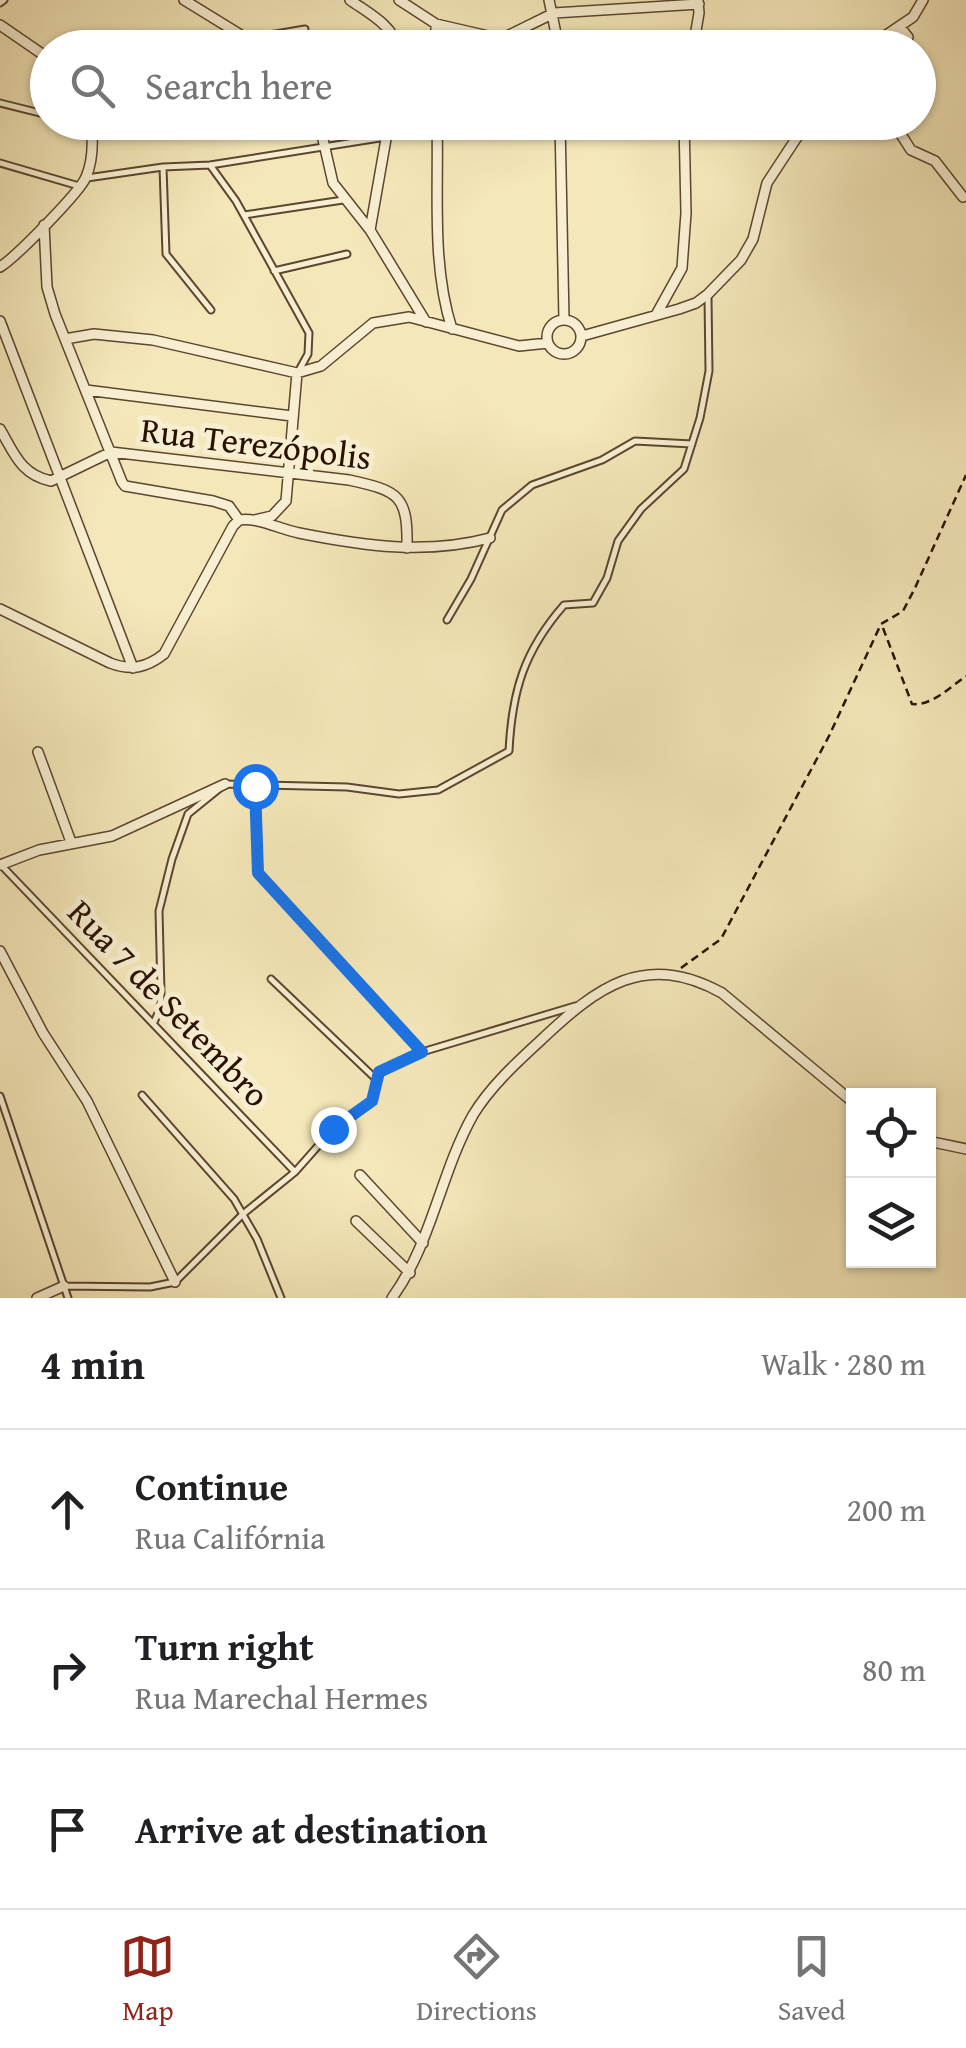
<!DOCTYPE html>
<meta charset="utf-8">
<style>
:root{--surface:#fff;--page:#f2f2f2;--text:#202124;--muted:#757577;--line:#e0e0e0;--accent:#8f2418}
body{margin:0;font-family:"Gentium Book Plus",serif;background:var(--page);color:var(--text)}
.controls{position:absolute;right:30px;bottom:30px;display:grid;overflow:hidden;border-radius:0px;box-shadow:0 2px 8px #0004}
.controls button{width:90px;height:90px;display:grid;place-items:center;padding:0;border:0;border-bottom:2px solid var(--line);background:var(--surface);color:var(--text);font:50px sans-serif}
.stop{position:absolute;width:30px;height:30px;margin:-22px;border:8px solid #1a73e8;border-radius:50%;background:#fff}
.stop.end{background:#1a73e8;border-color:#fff;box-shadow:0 2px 10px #0008}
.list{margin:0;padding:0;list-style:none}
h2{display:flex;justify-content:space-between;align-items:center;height:130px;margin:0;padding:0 40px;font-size:42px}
h2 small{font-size:32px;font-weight:400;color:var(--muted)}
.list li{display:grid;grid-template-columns:65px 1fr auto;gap:30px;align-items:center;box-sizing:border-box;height:160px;padding:0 40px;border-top:2px solid var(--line)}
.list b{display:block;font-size:38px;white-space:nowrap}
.list p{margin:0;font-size:32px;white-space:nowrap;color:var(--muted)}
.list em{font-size:32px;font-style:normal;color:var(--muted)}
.icon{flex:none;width:55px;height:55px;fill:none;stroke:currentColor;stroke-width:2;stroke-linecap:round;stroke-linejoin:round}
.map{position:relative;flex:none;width:966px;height:1298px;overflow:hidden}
.search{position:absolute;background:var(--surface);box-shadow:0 2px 8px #0004;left:30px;right:30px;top:30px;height:110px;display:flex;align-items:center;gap:25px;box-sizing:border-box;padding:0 35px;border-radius:55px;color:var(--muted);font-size:38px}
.sheet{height:610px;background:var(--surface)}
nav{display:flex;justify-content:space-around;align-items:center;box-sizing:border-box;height:140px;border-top:2px solid var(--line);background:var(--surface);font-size:28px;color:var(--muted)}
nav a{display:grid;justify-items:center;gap:5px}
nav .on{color:var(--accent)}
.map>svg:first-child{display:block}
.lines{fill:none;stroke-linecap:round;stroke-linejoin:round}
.service-casing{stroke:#5b462e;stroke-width:9}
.minor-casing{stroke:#5b462e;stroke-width:12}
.path{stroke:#281100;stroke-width:2.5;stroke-dasharray:8 5;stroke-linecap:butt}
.service{stroke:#f8efd2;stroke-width:5}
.minor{stroke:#f8efd2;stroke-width:9}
.route{stroke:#1a73e8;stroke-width:12}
.labels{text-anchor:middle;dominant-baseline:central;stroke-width:10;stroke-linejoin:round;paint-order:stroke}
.street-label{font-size:35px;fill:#281100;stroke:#f8efd2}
</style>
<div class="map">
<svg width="966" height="1298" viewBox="0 0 966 1298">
<rect width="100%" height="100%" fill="#f4e7b9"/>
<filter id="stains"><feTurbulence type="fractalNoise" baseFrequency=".002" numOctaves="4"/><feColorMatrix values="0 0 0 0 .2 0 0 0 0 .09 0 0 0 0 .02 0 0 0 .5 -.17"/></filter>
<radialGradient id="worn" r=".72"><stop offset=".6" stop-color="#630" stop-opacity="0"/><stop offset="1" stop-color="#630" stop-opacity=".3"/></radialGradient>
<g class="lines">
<defs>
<path id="service" d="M0,3L4,0
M191,48L305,29
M0,103L48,115
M81,122H107
M0,163L79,186
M210,165L236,201L309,333L308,354L298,372
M163,167L166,254L211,310
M87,178L163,167L210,165L386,137
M244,215L343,200
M274,271L347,254
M447,620L471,579L502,510L532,485L602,460L635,441L692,444
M255,786L258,873L422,1052
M3,867L295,1172L243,1214L175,1282L150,1287L64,1286
M271,979L377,1080
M154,1022L160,1009L161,992L159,911L172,859L188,814L225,784L347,787L399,794L438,790L509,751C512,691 524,651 564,605L593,603L607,578L618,541L641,509L684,469L700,418L709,371L708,297
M142,1095L234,1199L257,1239L281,1298
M0,1096L68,1298
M295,1172L333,1129L372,1101L379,1072L422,1052L575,1006"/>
<path id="minor" d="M184,0L262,48
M350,0C368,13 393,25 398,48
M399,0L436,24L501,39L554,13L699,4
M549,0L559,48
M436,24V48
M0,25L48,58
M900,27L908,37L905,48
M693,48L699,13L698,1
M867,48L913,17L923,0
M319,122L333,183L370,230
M389,122L370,230L426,322
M437,122C439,190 431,264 452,329
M560,122L564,320
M893,122L911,150L935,161L963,197
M44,225L47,287L55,314L122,482L125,486L213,501L229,506L239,520
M0,267C15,258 80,192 86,177C93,161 93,139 91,122
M656,315L682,268L686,213L684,122
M547 337a17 17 0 1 1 34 0a17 17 0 1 1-34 0Z
M0,321L133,668
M582,336L679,309L696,303L708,294L741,260L753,239L767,183L807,122
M65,339L94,334L153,340L297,373L321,366L373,323L409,317L519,346L548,343
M86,390L292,416
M0,429C14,453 21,475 51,481L111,452L349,480C399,491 408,495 407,548
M239,520C258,517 279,529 299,533C364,546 425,555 490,538
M255,520L272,516L286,501L297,373
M0,609L110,663C131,671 146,668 164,654L233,526L239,520
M38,752L71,842
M0,865L39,850L112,836L225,784
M0,951L43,1033L87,1101L175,1282
M928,1141L966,1149
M360,1175L423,1243
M356,1221L410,1273
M37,1298L64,1286
M392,1298C432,1243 440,1174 473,1115C490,1087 516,1063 540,1041C597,987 645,950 722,993L854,1103"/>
</defs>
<use href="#service" class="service-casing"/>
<use href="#minor" class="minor-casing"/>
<path class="path" d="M883,628L912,704C932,706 950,687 966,676
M681,968L721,939L829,736L881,624L903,611L915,588L966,475"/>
<use href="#service" class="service"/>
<use href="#minor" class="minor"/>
</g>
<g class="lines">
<path class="route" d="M255,786L258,873L422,1052L379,1072L372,1101L333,1129"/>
</g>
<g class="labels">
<g class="street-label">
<text transform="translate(256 443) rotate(7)">Rua Terezópolis</text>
<text transform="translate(169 1003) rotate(46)">Rua 7 de Setembro</text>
</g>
</g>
<rect width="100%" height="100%" filter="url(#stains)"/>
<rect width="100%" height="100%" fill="url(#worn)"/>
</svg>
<div class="controls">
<button><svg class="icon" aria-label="locate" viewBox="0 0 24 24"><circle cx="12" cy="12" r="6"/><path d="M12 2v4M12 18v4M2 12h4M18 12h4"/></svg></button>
<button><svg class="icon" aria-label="layers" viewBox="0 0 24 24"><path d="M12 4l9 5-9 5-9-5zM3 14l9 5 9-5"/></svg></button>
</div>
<div class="stop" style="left:255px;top:786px"></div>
<div class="stop end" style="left:333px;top:1129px"></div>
<div class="search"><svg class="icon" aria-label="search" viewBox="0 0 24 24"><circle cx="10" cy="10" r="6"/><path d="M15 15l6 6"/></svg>Search here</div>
</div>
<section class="sheet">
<h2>4 min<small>Walk · 280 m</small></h2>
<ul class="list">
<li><svg class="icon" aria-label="ahead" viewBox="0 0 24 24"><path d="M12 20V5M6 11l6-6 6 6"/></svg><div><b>Continue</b><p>Rua Califórnia</p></div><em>200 m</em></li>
<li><svg class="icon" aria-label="right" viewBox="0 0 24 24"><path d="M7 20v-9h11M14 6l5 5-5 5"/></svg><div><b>Turn right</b><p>Rua Marechal Hermes</p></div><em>80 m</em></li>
<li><svg class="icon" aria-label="arrive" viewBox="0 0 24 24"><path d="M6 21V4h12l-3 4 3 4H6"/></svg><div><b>Arrive at destination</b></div></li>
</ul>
</section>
<nav>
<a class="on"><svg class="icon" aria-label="map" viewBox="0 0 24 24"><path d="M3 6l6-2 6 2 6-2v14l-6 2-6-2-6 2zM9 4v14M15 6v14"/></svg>Map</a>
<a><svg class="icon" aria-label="directions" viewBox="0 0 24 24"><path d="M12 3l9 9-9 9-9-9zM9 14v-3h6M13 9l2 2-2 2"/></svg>Directions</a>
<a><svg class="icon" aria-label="saved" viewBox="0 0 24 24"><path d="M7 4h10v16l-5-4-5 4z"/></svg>Saved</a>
</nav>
